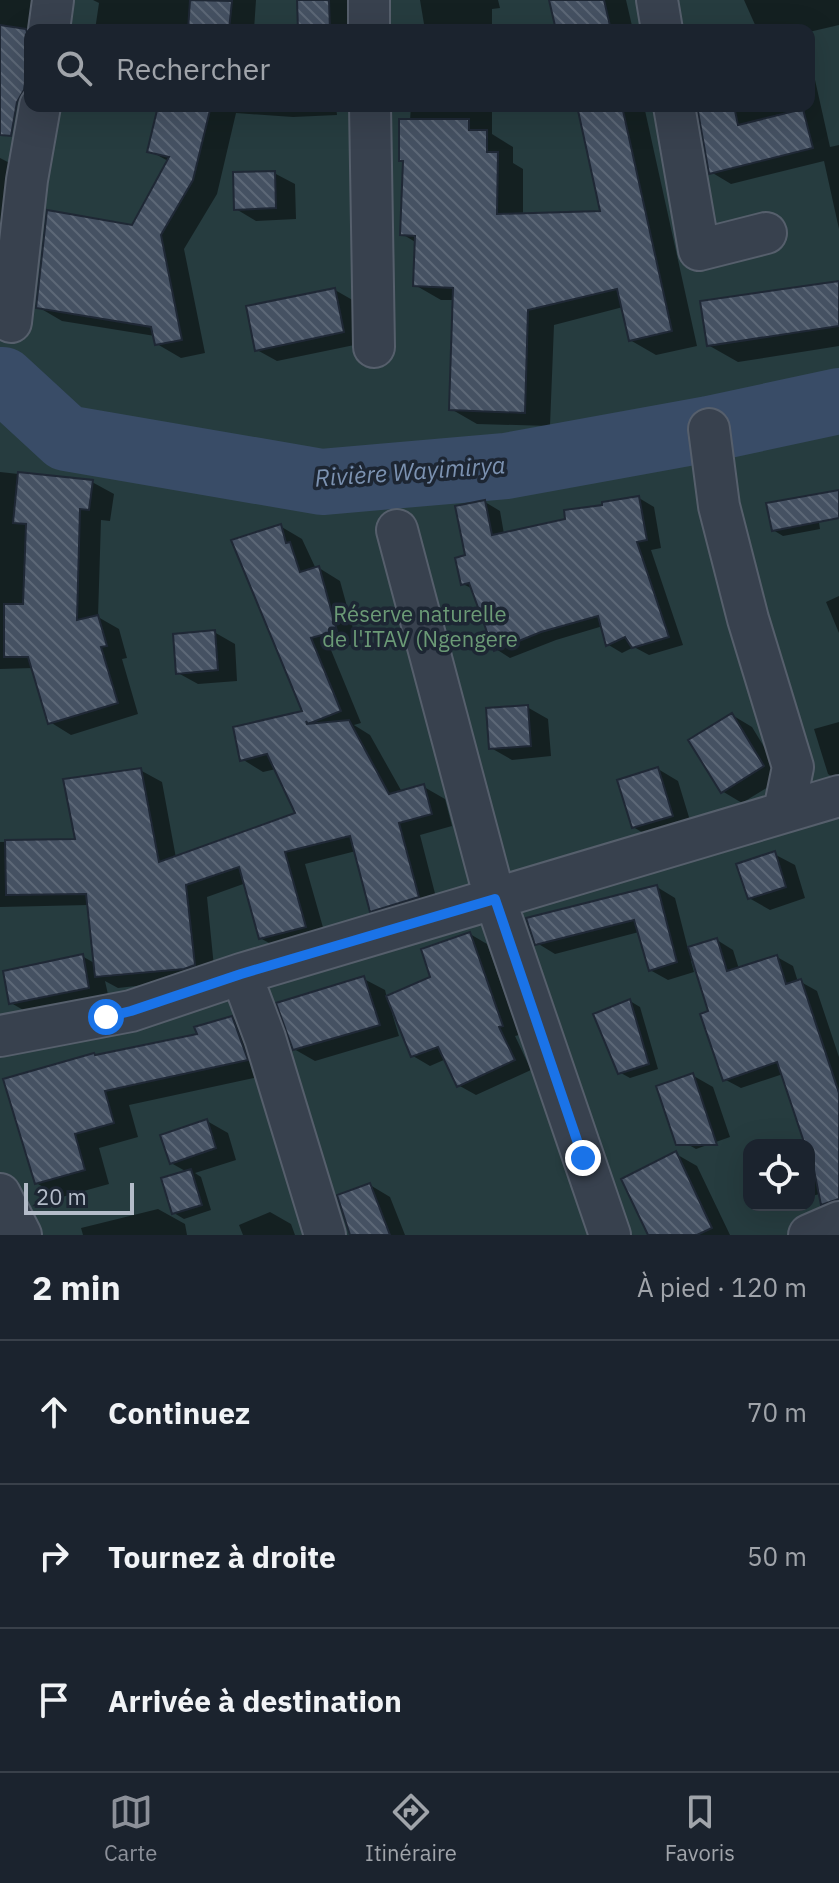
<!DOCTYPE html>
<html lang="fr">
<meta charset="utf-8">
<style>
:root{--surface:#1b232e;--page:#242b36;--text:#f1f3f6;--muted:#a0a4aa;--line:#39404a;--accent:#8c9099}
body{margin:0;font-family:"IBM Plex Sans",sans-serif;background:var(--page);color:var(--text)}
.controls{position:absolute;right:24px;bottom:24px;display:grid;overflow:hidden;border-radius:16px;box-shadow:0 8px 32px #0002}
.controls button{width:72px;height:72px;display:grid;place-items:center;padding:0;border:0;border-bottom:2px solid var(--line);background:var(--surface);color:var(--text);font:40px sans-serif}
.scale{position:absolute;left:24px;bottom:20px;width:110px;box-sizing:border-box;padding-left:8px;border:4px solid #b4bcc9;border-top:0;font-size:22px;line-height:28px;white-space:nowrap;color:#b4bcc9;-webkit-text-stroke:6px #1d2633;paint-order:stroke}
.stop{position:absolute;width:24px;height:24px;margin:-18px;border:6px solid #1a73e8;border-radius:50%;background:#fff}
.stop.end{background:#1a73e8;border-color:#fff;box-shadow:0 2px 8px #0008}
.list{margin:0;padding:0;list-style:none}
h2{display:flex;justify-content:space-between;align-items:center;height:104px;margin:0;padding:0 32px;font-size:34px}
h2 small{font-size:26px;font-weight:400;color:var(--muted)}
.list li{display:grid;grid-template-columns:52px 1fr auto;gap:24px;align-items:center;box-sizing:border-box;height:144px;padding:0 32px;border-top:2px solid var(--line)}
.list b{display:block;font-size:30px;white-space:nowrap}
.list em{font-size:26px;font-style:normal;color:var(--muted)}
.icon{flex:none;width:44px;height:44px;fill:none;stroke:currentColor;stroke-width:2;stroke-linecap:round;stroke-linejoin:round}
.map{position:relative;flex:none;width:839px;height:1235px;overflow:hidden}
.search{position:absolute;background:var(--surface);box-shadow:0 8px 32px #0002;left:24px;right:24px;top:24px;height:88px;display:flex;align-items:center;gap:20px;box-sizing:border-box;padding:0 28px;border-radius:16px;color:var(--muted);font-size:30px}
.sheet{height:536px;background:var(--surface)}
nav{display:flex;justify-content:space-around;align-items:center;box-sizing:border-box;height:112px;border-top:2px solid var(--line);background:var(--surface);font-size:22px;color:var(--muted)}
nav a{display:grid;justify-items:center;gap:4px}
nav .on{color:var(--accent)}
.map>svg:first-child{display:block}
.green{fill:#263c3f;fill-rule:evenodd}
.shadow{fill:#0007}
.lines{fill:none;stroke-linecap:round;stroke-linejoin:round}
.river{stroke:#394c67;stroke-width:66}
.building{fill:url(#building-back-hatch);stroke:#1f2835;stroke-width:2}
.street-casing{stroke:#565f6c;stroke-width:44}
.street{stroke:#38414e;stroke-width:40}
.route{stroke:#1a73e8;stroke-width:10}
.labels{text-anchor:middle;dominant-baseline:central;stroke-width:7;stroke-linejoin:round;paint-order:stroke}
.park-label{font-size:22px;fill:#6b9a76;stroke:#1d2633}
.water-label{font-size:24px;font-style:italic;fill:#7c92b1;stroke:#1d2633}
</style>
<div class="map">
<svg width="839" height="1235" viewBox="0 0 839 1235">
<defs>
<pattern id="building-back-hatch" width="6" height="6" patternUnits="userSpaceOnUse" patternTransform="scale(2)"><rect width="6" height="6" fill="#455162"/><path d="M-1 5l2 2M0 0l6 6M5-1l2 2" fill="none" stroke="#5d6877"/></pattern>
</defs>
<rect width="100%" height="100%" fill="#242f3e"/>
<path class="green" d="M0,0H839V1235H0ZM30,30H809V106H30ZM749,1145H809V1205H749Z"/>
<path class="shadow" d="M0,0H59L30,30V99L0,94Z
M93,0H256L254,30H95L99,3Z
M299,0H349L356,30H300Z
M420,0H498L500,8L492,9V30H425Z
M551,0H626L633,30H558Z
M744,0H839V25L809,32V30H743L756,27Z
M809,53L830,147L839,145V229L824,161L731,184L711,172L699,106H809Z
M160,106H336L337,115L293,117L236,113L217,194L184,249L205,353L181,358L157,344L155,336L62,321L38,307L133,227L168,161L150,151Z
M411,106H492V134L513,147V163L523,169V215L602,213L579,106H644L697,346L656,355L630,340L623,307L554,325L550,426L477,424L451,409L454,300H441L415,285L417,243L402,234Z
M0,158L31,174L0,306Z
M274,173L295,184L296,219L256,221L236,209Z
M839,283V346L738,362L708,345Z
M335,290L356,302L364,343L277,361L257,350Z
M0,472L92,482L114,494L110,521L101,520L98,617L119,629L127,658L122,659L138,714L71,735L50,722L33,668L0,669Z
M639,498L654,507L661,548L651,550L683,645L649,655L634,647L622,653L607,644L603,626L556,640L510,658L496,649L473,589L463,584L467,557L485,502L500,511L504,534L567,520L605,507Z
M816,503L820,529L783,536L773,530Z
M280,526L302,539L316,569L319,568L340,581L357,643L331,650L361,723L354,725L370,735L402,792L424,787L445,799L452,826L420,835L439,909L393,923L371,910L356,851L305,864L326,938L282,950L260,938L246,883L207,897L215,977L118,988L105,981L109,999L32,1015L11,1003L82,956L96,964L89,905L0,907V842L78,841L140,770L162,782L176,858L298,814L276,769L263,772L242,759L305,713Z
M839,596V633L826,602Z
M214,632L235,644L237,681L198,684L178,673Z
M527,707L548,719L551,756L512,760L491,748Z
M732,715L752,727L783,778L742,803L722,791Z
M839,722V781L828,774L814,729Z
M658,769L678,781L692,827L654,839L633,827Z
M774,854L795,865L805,898L770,910L749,898Z
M657,887L675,898L688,949L717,940L733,950L739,969L777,957L793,966L798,982H801L817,991L839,1057V1196L826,1192L809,1197V1145H795L806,1142L783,1074L741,1088L724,1079L710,1012L694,960L691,961L694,972L668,980L650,970L639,932L555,954L537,943Z
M470,934L487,944L519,1035L515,1036L531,1070L476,1095L458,1085L446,1059L430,1066L413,1056L395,1012L392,1013L399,1036L315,1061L294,1049L364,979L385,990L387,998L433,978Z
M630,1001L640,1007L658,1069L630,1078L619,1072Z
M232,1018L257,1032L272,1074L129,1105L138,1137L99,1148L109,1184L62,1197L36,1183L6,1080L199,1036Z
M692,1075L713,1087L730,1137L696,1149L675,1137Z
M207,1121L228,1133L236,1160L195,1173L201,1177L211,1210L184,1219L174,1213L187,1172L171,1163Z
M676,1154L697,1166L730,1235H651Z
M370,1185L390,1197L405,1235H353Z
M158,1209L185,1224L187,1235H83L81,1228Z
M270,1212L291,1224L295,1235H243L239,1225Z"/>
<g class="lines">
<path class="river" d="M0,381L3,380L66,438L322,482L506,466L709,429L839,401"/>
</g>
<path class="building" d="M190,0L232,1L229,30H188Z
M297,0H329L330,30H298Z
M549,0H604L611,30H556Z
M0,25L26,29L30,42L24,90L17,102L11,136L0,135Z
M158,106H211L193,180L161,235L182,340L155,345L151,327L36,308L47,210L132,225L169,157L147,152Z
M577,106H622L672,331L629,341L617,289L528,310L525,413L449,410L453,288L413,286L415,236L400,235L403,161H399V119H469V130H487V152H498L497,214L600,211Z
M697,106H734L738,125L803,109L813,148L709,174Z
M275,171L276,208L234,210L233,172Z
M839,281V326L707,346L700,301Z
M335,288L344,332L255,351L246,306Z
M18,472L93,480L89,510L80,509L77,620L98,615L107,646L101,647L118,703L48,724L28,657H4V604H23L26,524L13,523Z
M839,490V518L772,531L766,503Z
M639,496L647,540L637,542L669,637L632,648L625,637L606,646L598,616L541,632L494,651L469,583L461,585L455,558L465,555L455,506L485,500L492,535L565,519L564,510L602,505V502Z
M281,524L286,543L290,542L300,572L319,566L337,631L311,638L341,711L308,724L306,721L307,724L349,720L389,794L424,784L432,814L399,823L419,897L370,912L350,836L285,852L306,927L259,939L239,867L186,885L195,965L184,969L95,977L86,894L6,895L5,840L75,839L63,779L141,768L159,862L295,813L267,754L240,761L233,727L302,711L231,540Z
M215,630L218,670L176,674L173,634Z
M528,705L531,746L489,749L486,708Z
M732,713L764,766L721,793L688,740Z
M658,767L673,816L632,828L617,780Z
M775,851L786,887L748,899L736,864Z
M657,885L677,962L649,971L634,920L535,945L526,918Z
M470,932L503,1026L499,1027L515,1060L457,1087L438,1047L411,1057L386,996L430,977L421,949Z
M717,938L727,971L777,955L786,984L801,979L839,1093V1199L821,1205L809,1145H805L777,1062L723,1081L700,1014L708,1011L688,947Z
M83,954L89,988L9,1004L3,971Z
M364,976L380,1025L293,1050L276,1003Z
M630,999L649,1064L618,1074L593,1014Z
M232,1016L248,1060L105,1091L114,1123L75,1134L85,1170L35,1184L3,1079L94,1053L95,1055L197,1034L194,1027Z
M693,1073L717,1145H676L656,1086Z
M207,1119L216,1148L170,1164L160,1135Z
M676,1151L712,1228L697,1235H648L621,1179Z
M191,1169L202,1205L172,1214L161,1178Z
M370,1183L390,1235H350L337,1195Z"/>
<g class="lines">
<defs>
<path id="street" d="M369,0V30
M657,0L662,30
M49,30L53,0
M370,106L374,347
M674,106L699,250L766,233
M11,322L27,180L40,106
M709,429L719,506L748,619L793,767L784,811
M397,530L495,899L610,1235
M241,974L265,1038L325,1235
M0,1036L131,1011L241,974L839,796
M0,1194L21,1235
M809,1235L839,1222"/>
</defs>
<use href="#street" class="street-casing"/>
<use href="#street" class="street"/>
</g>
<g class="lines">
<path class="route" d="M106,1017L131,1011L241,974L495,899L583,1158"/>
</g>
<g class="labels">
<g class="park-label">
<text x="420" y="613">Réserve naturelle<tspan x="420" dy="25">de l'ITAV (Ngengere</tspan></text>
</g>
<g class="water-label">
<text transform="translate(410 471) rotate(-4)">Rivière Wayimirya</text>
</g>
</g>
</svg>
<div class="controls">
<button><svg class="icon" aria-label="locate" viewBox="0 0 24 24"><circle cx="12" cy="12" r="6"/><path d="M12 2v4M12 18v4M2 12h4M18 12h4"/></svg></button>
</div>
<div class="scale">20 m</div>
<div class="stop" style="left:106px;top:1017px"></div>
<div class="stop end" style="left:583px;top:1158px"></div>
<div class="search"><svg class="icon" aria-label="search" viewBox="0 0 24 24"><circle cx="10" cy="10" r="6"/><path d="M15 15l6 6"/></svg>Rechercher</div>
</div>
<section class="sheet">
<h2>2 min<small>À pied · 120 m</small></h2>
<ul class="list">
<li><svg class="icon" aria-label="ahead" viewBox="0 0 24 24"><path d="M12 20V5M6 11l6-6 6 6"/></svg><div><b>Continuez</b></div><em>70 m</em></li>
<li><svg class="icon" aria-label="right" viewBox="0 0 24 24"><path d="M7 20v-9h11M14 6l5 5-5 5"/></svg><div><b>Tournez à droite</b></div><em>50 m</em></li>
<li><svg class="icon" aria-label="arrive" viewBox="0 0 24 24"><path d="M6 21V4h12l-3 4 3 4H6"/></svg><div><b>Arrivée à destination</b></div></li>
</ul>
</section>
<nav>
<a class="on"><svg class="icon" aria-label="map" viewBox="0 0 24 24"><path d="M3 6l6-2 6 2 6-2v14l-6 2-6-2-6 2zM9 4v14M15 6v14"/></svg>Carte</a>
<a><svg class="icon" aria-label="directions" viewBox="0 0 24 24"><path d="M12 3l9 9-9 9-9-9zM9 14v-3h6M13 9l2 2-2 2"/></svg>Itinéraire</a>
<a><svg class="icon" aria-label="saved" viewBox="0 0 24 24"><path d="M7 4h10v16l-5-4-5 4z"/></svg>Favoris</a>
</nav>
